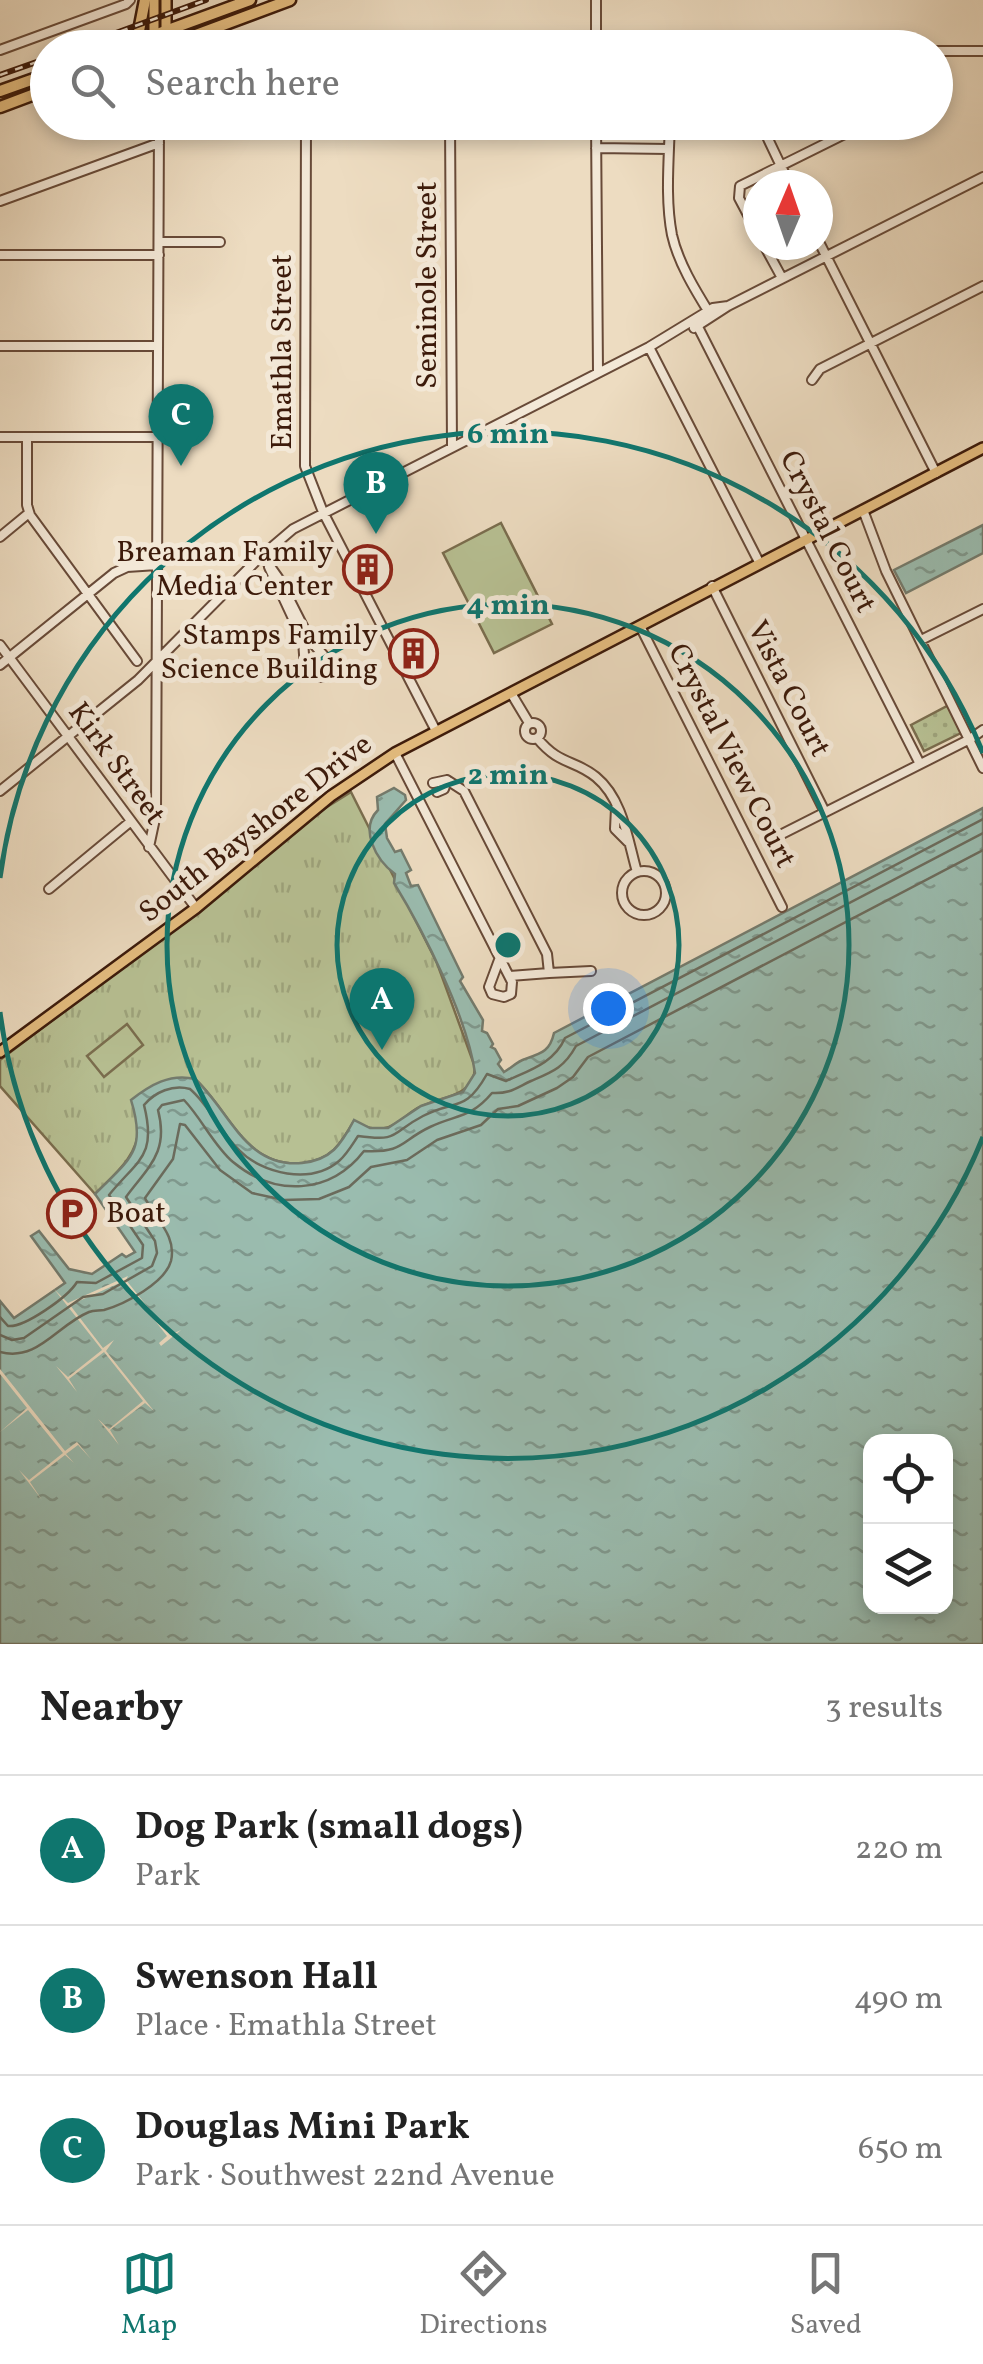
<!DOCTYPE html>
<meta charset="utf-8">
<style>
:root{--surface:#fff;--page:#f2f2f2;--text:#222;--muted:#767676;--line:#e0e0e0;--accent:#0f766e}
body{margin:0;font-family:Vollkorn,serif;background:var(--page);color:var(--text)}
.controls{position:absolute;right:30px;bottom:30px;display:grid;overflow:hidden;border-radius:20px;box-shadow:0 5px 15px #0003}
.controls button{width:90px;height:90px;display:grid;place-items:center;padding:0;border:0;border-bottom:2px solid var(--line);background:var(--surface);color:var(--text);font:50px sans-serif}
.compass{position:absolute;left:743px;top:170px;width:90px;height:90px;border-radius:50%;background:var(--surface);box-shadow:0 5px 15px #0003;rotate:2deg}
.you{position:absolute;left:608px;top:1008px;width:35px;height:35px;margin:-25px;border:8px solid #fff;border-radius:50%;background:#1a73e8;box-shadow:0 0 0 15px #1a73e833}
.badge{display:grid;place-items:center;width:65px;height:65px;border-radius:50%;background:var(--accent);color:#fff;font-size:32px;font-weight:700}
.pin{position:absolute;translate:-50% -82px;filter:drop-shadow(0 2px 5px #0008)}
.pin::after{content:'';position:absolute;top:52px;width:35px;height:30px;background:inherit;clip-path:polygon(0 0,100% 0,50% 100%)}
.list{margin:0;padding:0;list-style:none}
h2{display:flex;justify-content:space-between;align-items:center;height:130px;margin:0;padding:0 40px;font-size:42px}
h2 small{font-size:32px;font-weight:400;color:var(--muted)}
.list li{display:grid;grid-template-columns:65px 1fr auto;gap:30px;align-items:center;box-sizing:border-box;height:150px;padding:0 40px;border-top:2px solid var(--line)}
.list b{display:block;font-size:38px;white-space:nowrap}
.list p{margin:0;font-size:32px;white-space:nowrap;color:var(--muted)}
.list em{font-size:32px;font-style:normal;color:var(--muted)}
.icon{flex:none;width:55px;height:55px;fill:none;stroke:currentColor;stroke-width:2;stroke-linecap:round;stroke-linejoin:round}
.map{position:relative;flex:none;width:983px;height:1644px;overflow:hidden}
.search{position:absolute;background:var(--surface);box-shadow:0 5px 15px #0003;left:30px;right:30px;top:30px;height:110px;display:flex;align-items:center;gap:25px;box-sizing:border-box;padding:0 35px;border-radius:55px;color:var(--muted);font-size:38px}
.sheet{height:580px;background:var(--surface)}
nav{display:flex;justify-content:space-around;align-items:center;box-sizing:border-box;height:140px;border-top:2px solid var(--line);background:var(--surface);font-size:28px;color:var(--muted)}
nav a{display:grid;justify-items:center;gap:5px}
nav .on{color:var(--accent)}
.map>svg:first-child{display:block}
.grass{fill:url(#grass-dots);stroke:#7a6d4e;stroke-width:2.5}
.park{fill:url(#park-tufts);stroke:#7a6d4e;stroke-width:2.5}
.pitch{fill:#b7c093;stroke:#7a6d4e;stroke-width:2.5}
.water{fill:url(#water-ripples);stroke:#747b6d;stroke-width:2.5;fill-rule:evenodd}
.pier{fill:#eddcc1}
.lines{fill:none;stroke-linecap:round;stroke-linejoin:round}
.shore{stroke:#6b6b5c;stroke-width:2.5}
.minor-casing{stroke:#684a38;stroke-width:12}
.major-casing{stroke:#3c1a0a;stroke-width:14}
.highway-casing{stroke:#3c1a0a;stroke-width:15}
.minor{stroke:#f3e8d7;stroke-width:8}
.major{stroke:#e6be80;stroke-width:9}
.highway{stroke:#e6be80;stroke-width:10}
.rail-casing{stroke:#3c1a0a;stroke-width:6}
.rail{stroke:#f3e8d7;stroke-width:2.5;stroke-dasharray:8;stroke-linecap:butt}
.ring{fill:none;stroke:#0f766e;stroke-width:5}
.labels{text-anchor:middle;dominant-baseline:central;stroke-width:10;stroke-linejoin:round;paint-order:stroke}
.street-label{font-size:30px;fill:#3c1a0a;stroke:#f3e8d7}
.poi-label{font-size:30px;fill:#3c1a0a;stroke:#f3e8d7;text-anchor:end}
.centre{fill:#0f766e;stroke:#f3e8d7;stroke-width:5}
.ring-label{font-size:30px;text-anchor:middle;font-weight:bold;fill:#0f766e;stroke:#f3e8d7;stroke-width:10;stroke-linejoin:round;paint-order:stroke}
</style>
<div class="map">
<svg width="983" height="1644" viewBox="0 0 983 1644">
<defs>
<pattern id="grass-dots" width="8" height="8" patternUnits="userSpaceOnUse" patternTransform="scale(2.5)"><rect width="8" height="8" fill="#b7c093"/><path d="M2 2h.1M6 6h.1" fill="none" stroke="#9ea47d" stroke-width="1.8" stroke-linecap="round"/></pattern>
<pattern id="park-tufts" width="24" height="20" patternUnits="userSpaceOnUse" patternTransform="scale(2.5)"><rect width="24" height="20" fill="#b7c093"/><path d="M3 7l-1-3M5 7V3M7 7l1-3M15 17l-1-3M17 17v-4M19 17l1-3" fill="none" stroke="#9ea47d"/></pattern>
<pattern id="water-ripples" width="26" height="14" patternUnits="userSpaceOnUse" patternTransform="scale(2.5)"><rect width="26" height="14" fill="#9abcaf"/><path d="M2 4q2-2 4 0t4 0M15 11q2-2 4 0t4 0" fill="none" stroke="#7f988d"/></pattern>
</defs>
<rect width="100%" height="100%" fill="#eddcc1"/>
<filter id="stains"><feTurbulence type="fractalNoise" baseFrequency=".002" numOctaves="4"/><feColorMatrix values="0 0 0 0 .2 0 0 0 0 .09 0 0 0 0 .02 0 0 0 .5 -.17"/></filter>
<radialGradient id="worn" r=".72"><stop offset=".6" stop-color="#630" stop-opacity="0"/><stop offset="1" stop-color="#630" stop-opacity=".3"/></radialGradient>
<path class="grass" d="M949,705L963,732L924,751L911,725Z"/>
<path class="park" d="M351,792L437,963L475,1067C474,1098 441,1096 420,1107C407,1113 399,1125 385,1128C373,1131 364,1126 354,1121C340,1145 331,1160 302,1163C245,1168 230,1111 195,1079L139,1126C138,1156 116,1173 95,1194L0,1086V1060L255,866L319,812Z"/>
<path class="pitch" d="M501,523L552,624L494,653L443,553Z
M127,1024L143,1045L104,1077L87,1056Z"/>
<path class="water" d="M983,525V553L906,593L894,570Z
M394,788L405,795L406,800L385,824L387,838L395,852L401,850L411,870L406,873L411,886L418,885L463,977L460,981L483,1020L482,1031L487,1033L493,1044L491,1047L495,1049L501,1060L498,1064L504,1072C511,1068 518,1061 525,1059C542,1053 550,1051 554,1033L983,808V1644H0V1301L14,1318L65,1283L31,1236L39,1231L69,1269L92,1274L122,1254L126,1257L135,1252L95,1194C130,1159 147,1151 131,1100C150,1085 170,1073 195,1079C230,1111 245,1168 302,1163C331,1160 341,1145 354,1120L370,1128H388L421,1106L463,1092L475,1073C467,1017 424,932 394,883L395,874C376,860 359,829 378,810L377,797ZM870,1442H946V1606H870Z"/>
<path class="pier" d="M128,1276L126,1280L170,1335L181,1330L161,1346L159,1343L167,1336L124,1281L70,1305L103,1348L114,1340L106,1351L154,1411L145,1403L110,1430L119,1445L98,1419L109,1429L143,1401L104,1352L69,1379L77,1392L56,1366L68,1377L102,1350L54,1289L68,1303Z
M0,1369L65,1451L77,1442L91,1459L78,1445L66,1454L74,1463L65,1455L30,1482L42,1500L19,1470L29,1480L63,1453L28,1410L0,1432L27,1408L0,1374Z"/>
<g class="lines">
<path class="shore" d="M0,1317L8,1326C24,1328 68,1297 77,1282L96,1283L142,1258L143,1245L109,1195C138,1159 157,1157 144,1105C155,1092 173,1084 190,1089C210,1106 220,1132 239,1150C262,1174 311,1185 339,1161C347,1154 352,1145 358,1136C401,1142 390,1133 423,1116C456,1099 465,1113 487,1074L506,1081C530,1070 554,1063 565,1038L983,819
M0,1335L12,1340L24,1338L83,1297L103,1294L152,1266L157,1253L155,1241L126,1197C149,1166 169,1152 158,1110L162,1105L184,1100C202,1119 214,1146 233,1162C275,1197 330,1195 364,1151C405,1153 400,1141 430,1127C457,1114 470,1119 492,1093C510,1094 516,1088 531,1081C552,1072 564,1068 576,1046L983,833
M0,1352C38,1362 57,1325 89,1312C94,1310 99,1311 104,1310C125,1304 165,1283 171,1261C177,1235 155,1219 145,1198L173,1159L180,1124L185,1125L220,1170L252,1193L284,1200L319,1199L349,1187L371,1167L407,1160L437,1140L481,1125L498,1109L518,1106L557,1088L573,1077L588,1057L983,850"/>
<defs>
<path id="minor" d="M596,0V48
M0,50L126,4L130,0
M936,51H983
M306,122L305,466L323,512L436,731
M450,122L452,446
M596,122L598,372
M670,122C669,159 665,199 672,235C678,262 695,290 710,314
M760,122L790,185
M596,148L669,149
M0,201L159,143
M758,234L739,198L740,186L869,122
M818,240L936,473
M159,242H220
M764,245L782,278
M0,255H159
M695,321L920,764
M694,328L728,306L983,177
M0,346H158
M649,347L759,562
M812,380L820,369L983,286
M0,437H157
M27,437V505L30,515L137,661
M863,510L886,571L983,768
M0,537L29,513
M262,555L279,579L310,640L325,657L326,672L322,677L311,676L305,669L303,640L269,567
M712,586L825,812
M640,626L782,907
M921,640L983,609
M0,645L196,908
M0,665L114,573L127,567L157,565
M511,693L529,723
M525 731a8 8 0 1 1 16 0a8 8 0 1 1-16 0Z
M537,738C560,766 574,759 596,777C623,799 628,841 637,872
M395,753L512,982L511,994L504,997L492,994L489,987L499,960
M433,783L447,780L464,791L547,954L549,973L510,976
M0,791L138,680L259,558L293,529L649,347L713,308L728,306
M437,792L444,789L447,780
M616,808L615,829L628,842
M782,834L970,739L983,730
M149,847L156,814L159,122
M622 893a22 22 0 1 1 44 0a22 22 0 1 1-44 0Z
M49,889L130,822
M549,973L591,971"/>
<path id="major" d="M154,0V35L159,48
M160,48L166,30V0
M0,1052L196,908L331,796L395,753L983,448"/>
<path id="highway" d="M137,41L145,0
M119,48L250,0
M161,48L290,0
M0,91L48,74
M0,107L48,89"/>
</defs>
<use href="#minor" class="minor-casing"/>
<use href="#major" class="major-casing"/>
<use href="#highway" class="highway-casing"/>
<use href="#minor" class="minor"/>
<use href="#major" class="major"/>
<use href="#highway" class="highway"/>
<defs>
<path id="rail" d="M75,48L206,0
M0,75L48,58"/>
</defs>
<use href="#rail" class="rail-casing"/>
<use href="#rail" class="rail"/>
</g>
<g class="ring">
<circle cx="508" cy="945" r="171"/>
<circle cx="508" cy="945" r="341"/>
<path d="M983 1137A512 512 0 0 1 0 1012M0 878A512 512 0 0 1 983 753"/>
</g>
<defs>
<symbol id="building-ring" viewBox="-11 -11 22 22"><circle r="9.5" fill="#f3e8d7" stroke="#8f2418" stroke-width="1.5"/><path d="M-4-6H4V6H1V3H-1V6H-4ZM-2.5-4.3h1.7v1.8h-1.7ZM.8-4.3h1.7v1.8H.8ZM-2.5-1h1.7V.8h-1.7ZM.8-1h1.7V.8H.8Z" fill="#8f2418"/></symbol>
<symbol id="parking-ring" viewBox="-11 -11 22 22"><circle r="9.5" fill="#f3e8d7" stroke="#8f2418" stroke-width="1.5"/><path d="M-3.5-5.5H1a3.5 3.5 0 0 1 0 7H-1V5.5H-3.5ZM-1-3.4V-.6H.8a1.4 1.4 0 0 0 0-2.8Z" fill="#8f2418"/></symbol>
</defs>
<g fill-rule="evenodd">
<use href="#building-ring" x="340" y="542" width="55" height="55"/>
<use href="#building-ring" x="386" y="626" width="55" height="55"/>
<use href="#parking-ring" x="44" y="1186" width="55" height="55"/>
</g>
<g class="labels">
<g class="street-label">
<text transform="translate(428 285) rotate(-90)">Seminole Street</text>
<text transform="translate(283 352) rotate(-90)">Emathla Street</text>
<text transform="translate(827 532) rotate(63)">Crystal Court</text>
<text transform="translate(788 689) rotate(63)">Vista Court</text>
<text transform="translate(731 756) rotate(63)">Crystal View Court</text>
<text transform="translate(116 764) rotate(54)">Kirk Street</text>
<text transform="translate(256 829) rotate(-38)">South Bayshore Drive</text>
</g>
<g class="poi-label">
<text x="333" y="553">Breaman Family<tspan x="333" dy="34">Media Center</tspan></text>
<text x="378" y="636">Stamps Family<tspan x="378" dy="34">Science Building</tspan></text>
<text x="106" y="1214" text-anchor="start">Boat</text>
</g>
</g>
<circle cx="508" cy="945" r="15" class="centre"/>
<g class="ring-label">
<text x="508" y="443">6 min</text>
<text x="508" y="614">4 min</text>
<text x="508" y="784">2 min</text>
</g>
<rect width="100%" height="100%" filter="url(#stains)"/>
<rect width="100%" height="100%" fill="url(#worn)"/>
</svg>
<div class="controls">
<button><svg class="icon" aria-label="locate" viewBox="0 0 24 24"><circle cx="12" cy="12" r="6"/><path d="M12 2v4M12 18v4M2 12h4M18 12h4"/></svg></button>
<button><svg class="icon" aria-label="layers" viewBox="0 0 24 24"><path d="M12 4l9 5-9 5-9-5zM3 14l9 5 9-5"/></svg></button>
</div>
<svg class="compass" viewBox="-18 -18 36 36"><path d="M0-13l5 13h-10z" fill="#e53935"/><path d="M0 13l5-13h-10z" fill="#767676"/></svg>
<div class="you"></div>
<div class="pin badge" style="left:382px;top:1050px">A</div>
<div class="pin badge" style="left:376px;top:534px">B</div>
<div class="pin badge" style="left:181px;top:466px">C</div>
<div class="search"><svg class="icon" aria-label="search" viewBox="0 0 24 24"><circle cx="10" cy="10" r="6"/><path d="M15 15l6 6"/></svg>Search here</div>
</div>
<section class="sheet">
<h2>Nearby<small>3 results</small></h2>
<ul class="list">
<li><span class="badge">A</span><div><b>Dog Park (small dogs)</b><p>Park</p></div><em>220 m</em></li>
<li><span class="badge">B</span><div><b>Swenson Hall</b><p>Place · Emathla Street</p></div><em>490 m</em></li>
<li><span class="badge">C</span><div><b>Douglas Mini Park</b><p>Park · Southwest 22nd Avenue</p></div><em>650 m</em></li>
</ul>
</section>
<nav>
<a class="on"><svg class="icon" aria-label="map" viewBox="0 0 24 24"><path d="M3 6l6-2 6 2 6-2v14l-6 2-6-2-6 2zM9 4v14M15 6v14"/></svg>Map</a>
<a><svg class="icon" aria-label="directions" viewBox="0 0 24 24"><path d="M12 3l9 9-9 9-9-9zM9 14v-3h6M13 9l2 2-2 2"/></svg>Directions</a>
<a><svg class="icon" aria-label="saved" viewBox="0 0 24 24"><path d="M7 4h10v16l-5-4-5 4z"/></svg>Saved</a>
</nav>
